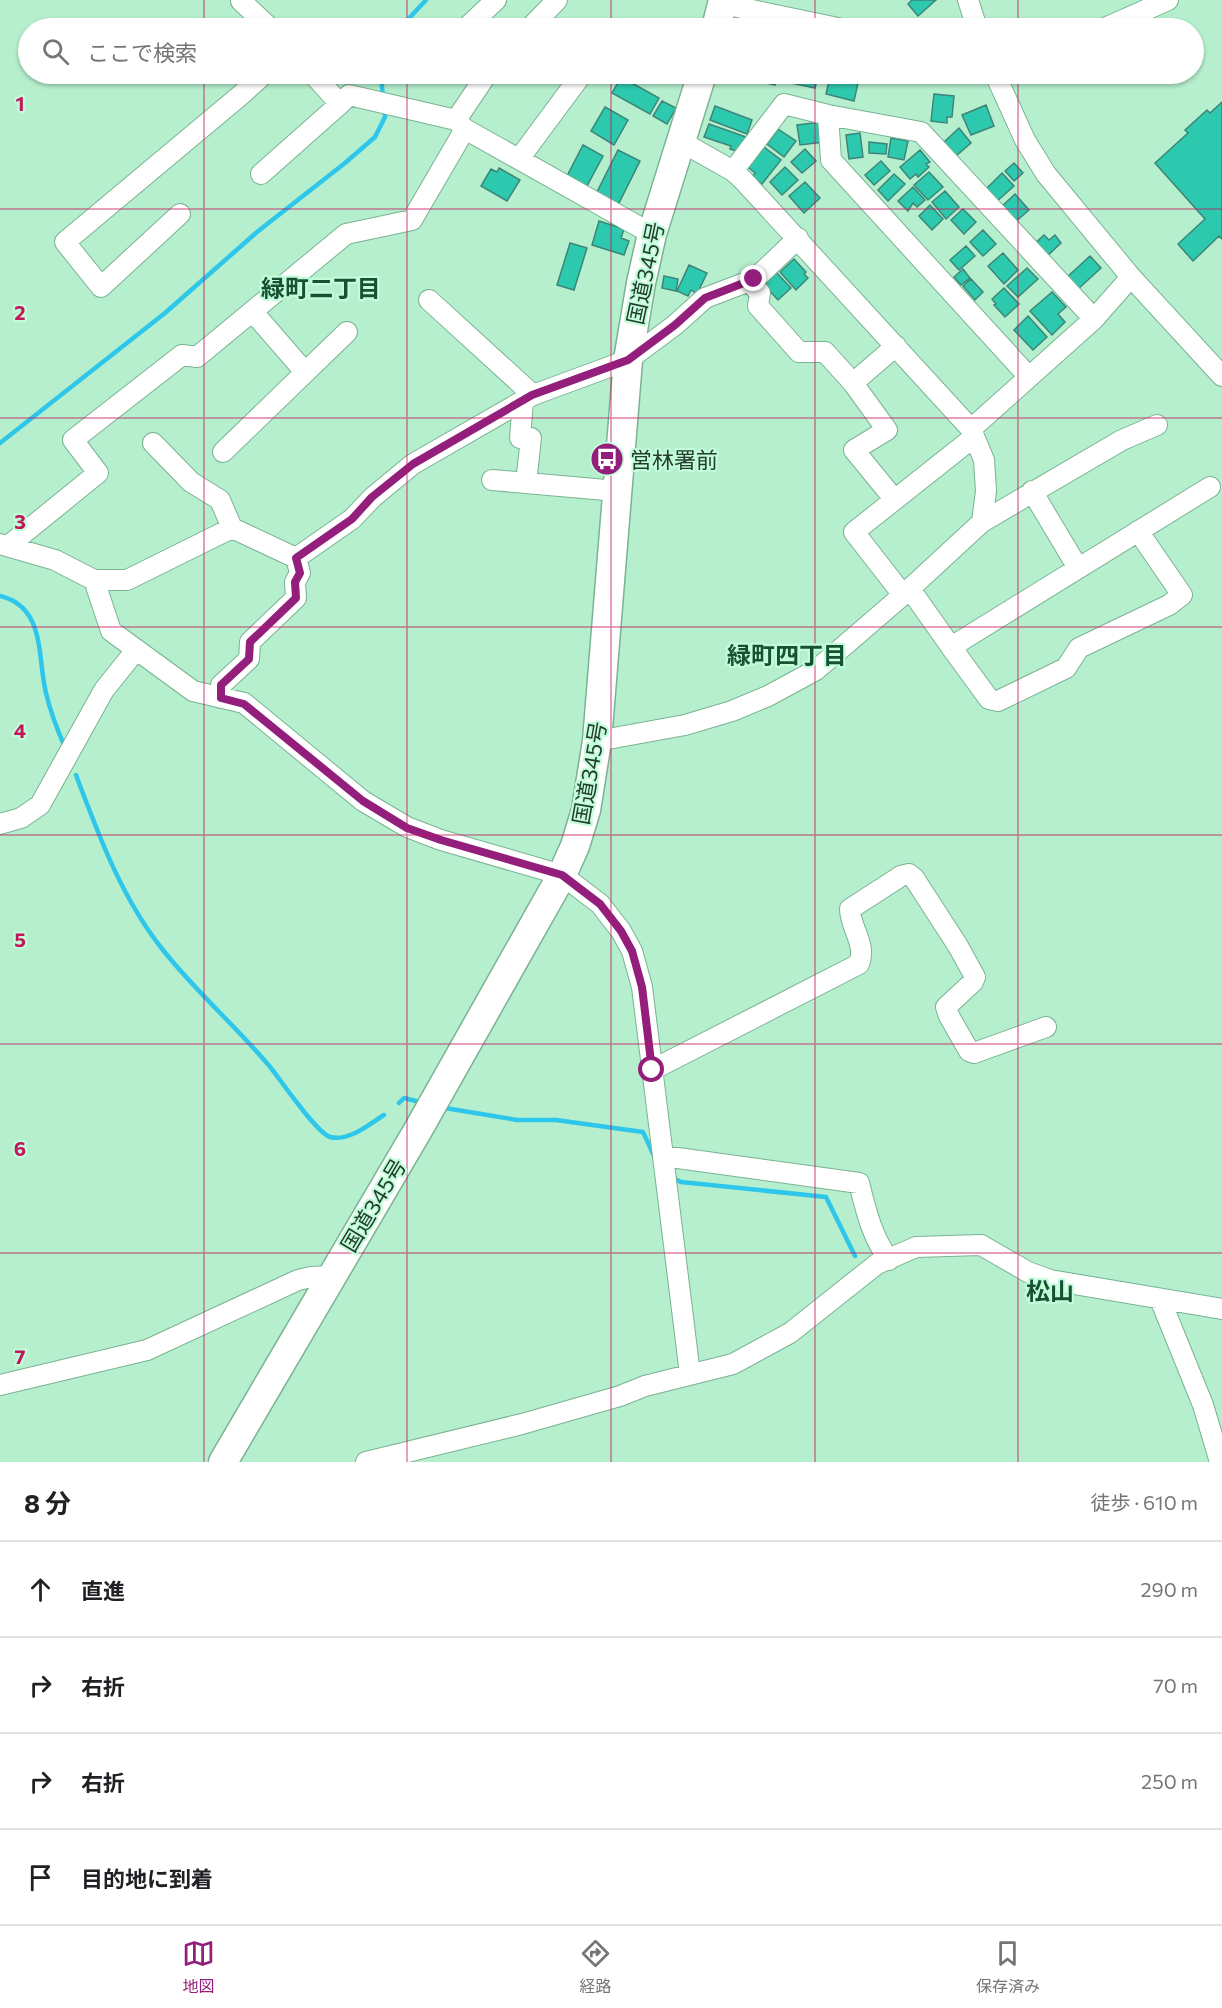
<!DOCTYPE html>
<html lang="ja">
<meta charset="utf-8">
<style>
:root{--surface:#fff;--page:#f6f6f6;--text:#202124;--muted:#757577;--line:#e0e0e0;--accent:#941e7b}
body{margin:0;font-family:Commissioner,"Noto Sans JP",sans-serif;background:var(--page);color:var(--text)}
.stop{position:absolute;width:18px;height:18px;margin:-14px;border:4px solid #941e7b;border-radius:50%;background:#fff}
.stop.end{background:#941e7b;border-color:#fff;box-shadow:0 2px 6px #0008}
.list{margin:0;padding:0;list-style:none}
h2{display:flex;justify-content:space-between;align-items:center;height:78px;margin:0;padding:0 24px;font-size:26px}
h2 small{font-size:20px;font-weight:400;color:var(--muted)}
.list li{display:grid;grid-template-columns:39px 1fr auto;gap:18px;align-items:center;box-sizing:border-box;height:96px;padding:0 24px;border-top:2px solid var(--line)}
.list b{display:block;font-size:22px;white-space:nowrap}
.list em{font-size:20px;font-style:normal;color:var(--muted)}
.icon{flex:none;width:33px;height:33px;fill:none;stroke:currentColor;stroke-width:2;stroke-linecap:round;stroke-linejoin:round}
.map{position:relative;flex:none;width:1222px;height:1462px;overflow:hidden}
.search{position:absolute;background:var(--surface);box-shadow:0 2px 4px #0004;left:18px;right:18px;top:18px;height:66px;display:flex;align-items:center;gap:15px;box-sizing:border-box;padding:0 21px;border-radius:33px;color:var(--muted);font-size:22px}
.sheet{height:462px;background:var(--surface)}
nav{display:flex;justify-content:space-around;align-items:center;box-sizing:border-box;height:84px;border-top:2px solid var(--line);background:var(--surface);font-size:16px;color:var(--muted)}
nav a{display:grid;justify-items:center;gap:3px}
nav .on{color:var(--accent)}
.map>svg:first-child{display:block}
.lines{fill:none;stroke-linecap:round;stroke-linejoin:round}
.stream{stroke:#2ec6ea;stroke-width:4.5}
.building{fill:#2dc9af;stroke:#3d8577;stroke-width:1.5}
.minor-casing{stroke:#7ab392;stroke-width:22}
.highway-casing{stroke:#7ab392;stroke-width:31}
.minor{stroke:#fff;stroke-width:20}
.highway{stroke:#fff;stroke-width:28}
.route{stroke:#941e7b;stroke-width:8}
.grid{fill:none;stroke:#c2185b;stroke-width:1.5;stroke-opacity:0.55}
.labels{text-anchor:middle;dominant-baseline:central;stroke-width:4.5;stroke-linejoin:round;paint-order:stroke}
.street-label{font-size:22px;fill:#253d2f;stroke:#c2fdda}
.poi-label{font-size:22px;fill:#253d2f;stroke:#c2fdda;text-anchor:start}
.neighbourhood-label{font-size:24px;font-weight:bold;fill:#175135;stroke:#c2fdda}
.grid-label{font-size:20px;text-anchor:middle;font-weight:bold;fill:#c2185b;stroke:#c2fdda;stroke-width:4.5;stroke-linejoin:round;paint-order:stroke}
</style>
<div class="map">
<svg width="1222" height="1462" viewBox="0 0 1222 1462">
<rect width="100%" height="100%" fill="#b5efcd"/>
<g class="lines">
<path class="stream" d="M400,28L426,0
M381,74L383,99
M0,443L165,313L257,232L345,163L375,137L385,117L384,107
M0,596C46,607 37,657 46,693C50,710 57,729 64,745
M76,775C99,836 122,899 163,950C196,992 237,1027 271,1068C282,1082 316,1132 330,1137C349,1142 369,1124 384,1115
M399,1103L404,1098L420,1102
M445,1108L517,1120H556L643,1132L655,1158
M671,1177L681,1182L826,1197L855,1256"/>
</g>
<path class="building" d="M912,0H936L918,16L908,4Z
M728,74H777L775,85Z
M793,74L818,76L815,88L791,83Z
M830,76L858,83L854,101L826,94Z
M621,77L659,98L650,114L612,93Z
M934,94L954,96L952,117H947V123L931,121Z
M662,101L676,108L667,124L653,116Z
M1222,102V239L1219,236L1193,261L1178,244L1205,219L1155,163L1188,133L1185,130L1207,110L1210,113Z
M986,105L994,126L971,135L962,115Z
M715,106L752,120L747,134L710,120Z
M605,107L628,120L614,145L591,131Z
M821,122L824,142L800,145L797,125Z
M709,124L746,137L740,152L730,149L731,146L704,137Z
M959,128L971,143L956,156L944,142Z
M778,129L796,141L784,157L767,144Z
M860,133L863,157L849,159L846,135Z
M891,138L908,141L904,160L888,157Z
M869,142L887,144L886,154L869,153Z
M583,145L603,156L587,186L567,176Z
M764,147L781,160L762,184L752,177L755,173L748,167Z
M805,149L816,161L802,173L791,162Z
M618,150L640,161L618,205L596,194Z
M920,150L930,162L926,164L929,167L918,177L916,174L910,179L900,167Z
M881,161L890,171L874,185L865,175Z
M1014,163L1023,173L1014,181L1005,171Z
M785,167L798,180L782,195L770,182Z
M499,168L520,180L507,201L481,186L491,169L497,172Z
M929,172L943,187L928,200L914,185Z
M1002,173L1014,186L996,202L985,190Z
M894,174L905,184L888,201L878,190Z
M805,182L820,198L804,213L789,196Z
M913,187L925,200L917,207L913,203L908,211L898,201Z
M945,191L959,207L946,219L932,202Z
M1015,194L1029,210L1013,224L999,209Z
M930,205L943,219L932,230L919,216Z
M963,209L976,222L964,234L951,220Z
M599,221L624,229L621,238L629,241L624,255L592,245Z
M983,230L996,244L983,256L970,242Z
M1044,235L1049,240L1055,235L1061,243L1044,259L1032,246Z
M570,243L587,248L574,290L557,285Z
M966,246L975,256L959,270L950,260Z
M1003,253L1018,270L1004,284L988,266Z
M1090,256L1101,268L1077,290L1066,278Z
M794,259L806,272L804,274L808,278L796,290L780,272Z
M689,265L707,273L697,294L691,290L688,296L677,291Z
M1027,268L1038,279L1018,297L1007,286Z
M963,269L970,278L961,285L954,277Z
M775,271L791,288L778,300L762,283Z
M664,276L678,279L676,291L662,288Z
M971,279L983,292L975,300L963,286Z
M1004,288L1019,304L1005,317L994,305L996,304L992,299Z
M1052,292L1066,307L1058,314L1065,322L1052,335L1030,311Z
M1028,316L1047,337L1033,350L1014,330Z"/>
<g class="lines">
<defs>
<path id="minor" d="M968,0L977,28
M241,1L270,28
M723,4L838,28
M466,28L496,0
M530,28L557,0
M1105,28L1168,0
M313,74L340,104L349,95L456,120L465,129
M995,74L1025,140L1046,174L1131,277L1222,376
M828,115L831,160L1029,377
M456,120L487,74
M680,141L733,171L742,179L971,429L1094,319L1131,277
M519,159L582,74
M733,171L784,104L828,115L921,132L1094,319
M261,174L340,104
M180,214L101,287L65,242L242,94L264,74
M749,281L760,293L758,306L799,352H825L853,383L896,346
M429,300L533,395
M253,312L305,372
M853,383L887,430L854,450L894,499
M523,401L520,438H531L526,483
M971,429L984,460L986,491L982,522
M153,443L191,482L220,500L232,528
M223,452L347,332
M492,480L617,491
M1032,491L1078,568
M0,544L55,560L94,580L111,631L193,691L244,703L363,801L407,827L441,840L562,875L600,904L621,931L632,951L642,987L690,1374
M8,546L98,473L73,440L182,355L197,357L346,234L412,220L465,129L652,234
M94,580H127L232,528L296,558
M910,589L951,647L1210,487
M903,595L854,532L974,437
M951,647L989,699L998,701L1066,668L1079,648L1169,605L1182,595L1138,531
M221,698V685L249,659L250,642L296,598L295,582L300,573L296,558L352,519L373,497L413,464L533,395L628,360L675,325L705,298L755,279L798,238
M597,741L685,725L732,711L768,696L816,670L903,595L982,522L1122,440L1157,425
M0,824L21,818L40,805L104,690L136,650
M652,1070L859,964C867,944 850,928 850,909L901,876L909,874L914,878L958,946L975,977L973,982L946,1007L949,1016L969,1051L974,1053L1046,1027
M663,1156L859,1183C866,1211 872,1237 889,1260
M1160,1299L1203,1405L1220,1462
M0,1385L147,1350L298,1280L311,1277L331,1276
M366,1462L522,1424L620,1396L645,1386L733,1364L790,1333L877,1264L916,1247L981,1245L1028,1272L1050,1280L1222,1309"/>
<path id="highway" d="M716,28L723,0
M223,1462L418,1130L562,875L575,846L586,810L597,741L628,360L641,283L652,234L702,74"/>
</defs>
<use href="#minor" class="minor-casing"/>
<use href="#highway" class="highway-casing"/>
<use href="#minor" class="minor"/>
<use href="#highway" class="highway"/>
</g>
<g class="lines">
<path class="route" d="M652,1070L642,987L632,951L621,931L600,904L562,875L441,840L407,828L363,801L244,704L221,698V685L249,659L250,642L296,598L295,582L300,573L296,558L352,519L372,497L413,464L532,395L628,360L675,325L705,298L754,279"/>
</g>
<path class="grid" d="M204,0V28M407,0V28M611,0V28M815,0V28M1018,0V28M204,74V1462M407,74V1462M611,74V1462M815,74V1462M1018,74V1462M0,209H1222M0,418H1222M0,627H1222M0,835H1222M0,1044H1222M0,1253H1222"/>
<defs>
<symbol id="bus-disc" viewBox="-11 -11 22 22"><circle r="9.5" fill="#941e7b" stroke="#c2fdda"/><path d="M-5-6H5V4H4V6H2V4H-2V6H-4V4H-5ZM-3.5-4V0h7V-4ZM-3.5 1.2v1.5H-2V1.2ZM2 1.2v1.5H3.5V1.2Z" fill="#fff"/></symbol>
</defs>
<g fill-rule="evenodd">
<use href="#bus-disc" x="588" y="440" width="38" height="38"/>
</g>
<g class="labels">
<g class="street-label">
<text transform="translate(645 273) rotate(-78)">国道345号</text>
<text transform="translate(589 773) rotate(-80)">国道345号</text>
<text transform="translate(373 1205) rotate(-59)">国道345号</text>
</g>
<g class="poi-label">
<text x="630" y="459">営林署前</text>
</g>
<g class="neighbourhood-label">
<text x="321" y="287">緑町二丁目</text>
<text x="787" y="654">緑町四丁目</text>
<text x="1050" y="1290">松山</text>
</g>
</g>
<g class="grid-label">
<text x="20" y="111">1</text>
<text x="20" y="320">2</text>
<text x="20" y="529">3</text>
<text x="20" y="738">4</text>
<text x="20" y="947">5</text>
<text x="20" y="1156">6</text>
<text x="20" y="1364">7</text>
</g>
</svg>
<div class="stop" style="left:652px;top:1070px"></div>
<div class="stop end" style="left:754px;top:279px"></div>
<div class="search"><svg class="icon" aria-label="search" viewBox="0 0 24 24"><circle cx="10" cy="10" r="6"/><path d="M15 15l6 6"/></svg>ここで検索</div>
</div>
<section class="sheet">
<h2>8 分<small>徒歩 · 610 m</small></h2>
<ul class="list">
<li><svg class="icon" aria-label="ahead" viewBox="0 0 24 24"><path d="M12 20V5M6 11l6-6 6 6"/></svg><div><b>直進</b></div><em>290 m</em></li>
<li><svg class="icon" aria-label="right" viewBox="0 0 24 24"><path d="M7 20v-9h11M14 6l5 5-5 5"/></svg><div><b>右折</b></div><em>70 m</em></li>
<li><svg class="icon" aria-label="right" viewBox="0 0 24 24"><path d="M7 20v-9h11M14 6l5 5-5 5"/></svg><div><b>右折</b></div><em>250 m</em></li>
<li><svg class="icon" aria-label="arrive" viewBox="0 0 24 24"><path d="M6 21V4h12l-3 4 3 4H6"/></svg><div><b>目的地に到着</b></div></li>
</ul>
</section>
<nav>
<a class="on"><svg class="icon" aria-label="map" viewBox="0 0 24 24"><path d="M3 6l6-2 6 2 6-2v14l-6 2-6-2-6 2zM9 4v14M15 6v14"/></svg>地図</a>
<a><svg class="icon" aria-label="directions" viewBox="0 0 24 24"><path d="M12 3l9 9-9 9-9-9zM9 14v-3h6M13 9l2 2-2 2"/></svg>経路</a>
<a><svg class="icon" aria-label="saved" viewBox="0 0 24 24"><path d="M7 4h10v16l-5-4-5 4z"/></svg>保存済み</a>
</nav>
